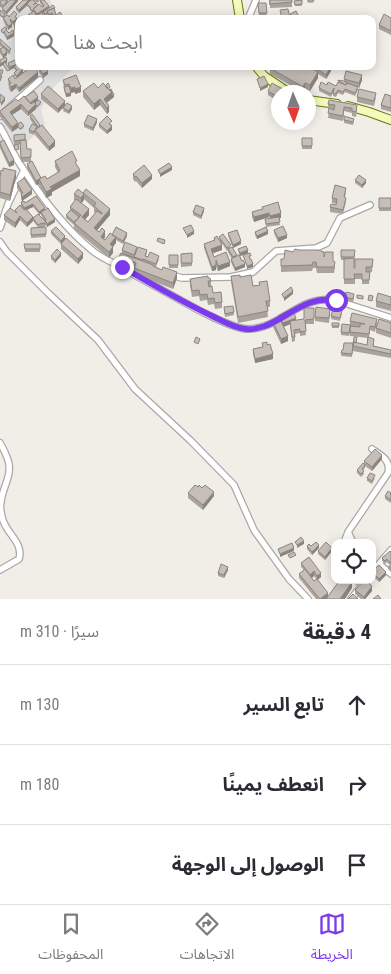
<!DOCTYPE html>
<html lang="ar">
<meta charset="utf-8">
<style>
:root{--surface:#fff;--page:#f7f7f7;--text:#2b2b33;--muted:#7c7c81;--line:#e1e1e2;--accent:#7c3aed}
body{margin:0;font-family:"Roboto Condensed","Noto Sans Arabic",sans-serif;background:var(--page);color:var(--text);direction:rtl}
.controls{position:absolute;right:15px;bottom:15px;display:grid;overflow:hidden;border-radius:10px;box-shadow:0 2px 12px #0003}
.controls button{width:45px;height:45px;display:grid;place-items:center;padding:0;border:0;border-bottom:1px solid var(--line);background:var(--surface);color:var(--text);font:25px sans-serif}
.compass{position:absolute;left:271px;top:85px;width:45px;height:45px;border-radius:50%;background:var(--surface);box-shadow:0 2px 12px #0003;rotate:178deg}
.stop{position:absolute;width:15px;height:15px;margin:-11px;border:4px solid #7c3aed;border-radius:50%;background:#fff}
.stop.end{background:#7c3aed;border-color:#fff;box-shadow:0 1px 5px #0008}
.list{margin:0;padding:0;list-style:none}
h2{display:flex;justify-content:space-between;align-items:center;height:65px;margin:0;padding:0 20px;font-size:21px}
h2 small{font-size:16px;font-weight:400;color:var(--muted)}
.list li{display:grid;grid-template-columns:32px 1fr auto;gap:15px;align-items:center;box-sizing:border-box;height:80px;padding:0 20px;border-top:1px solid var(--line)}
.list b{display:block;font-size:19px;white-space:nowrap}
.list em{font-size:16px;font-style:normal;color:var(--muted)}
.icon{flex:none;width:28px;height:28px;fill:none;stroke:currentColor;stroke-width:2;stroke-linecap:round;stroke-linejoin:round}
.map{position:relative;flex:none;width:391px;height:599px;overflow:hidden;direction:ltr}
.search{position:absolute;background:var(--surface);box-shadow:0 2px 12px #0003;left:15px;right:15px;top:15px;height:55px;display:flex;align-items:center;gap:12px;box-sizing:border-box;padding:0 18px;border-radius:10px;color:var(--muted);font-size:19px}
.sheet{height:305px;background:var(--surface)}
nav{display:flex;justify-content:space-around;align-items:center;box-sizing:border-box;height:70px;border-top:1px solid var(--line);background:var(--surface);font-size:14px;color:var(--muted)}
nav a{display:grid;justify-items:center;gap:2px}
nav .on{color:var(--accent)}
.map>svg:first-child{display:block}
.residential{fill:#dfdede}
.lines{fill:none;stroke-linecap:round;stroke-linejoin:round}
.minor-casing{stroke:#a8a8a8;stroke-width:8}
.secondary-casing{stroke:#687907;stroke-width:10}
.minor{stroke:#fff;stroke-width:5.5}
.secondary{stroke:#f4f9be;stroke-width:8}
.wall{fill:#aaa39d;fill-rule:evenodd}
.shaded-wall{fill:#8b8580}
.building{fill:#c6beb7;stroke:#8b8580}
.route{stroke:#7c3aed;stroke-width:6}
</style>
<div class="map">
<svg width="391" height="599" viewBox="0 0 391 599">
<rect width="100%" height="100%" fill="#f1eee8"/>
<path class="residential" d="M0,0H50L58,19H19V66H76L54,87L41,109L45,125L25,144L5,151L0,148Z"/>
<g class="lines">
<defs>
<path id="minor" d="M248,19L256,0
M0,116L40,80
M0,127C7,138 11,150 18,161C37,191 64,228 93,251C101,258 113,262 122,268C142,279 162,290 182,301C196,309 233,329 248,329C281,329 298,295 335,300L391,318
M0,228L8,204L24,170
M0,242L7,252L48,293L98,340L135,389L191,441L234,485L254,530L289,579L308,599
M171,275L182,278L231,277L253,272L276,251L316,248L327,243L340,218L370,205
M0,443C3,448 6,454 8,460C13,475 2,488 1,502C0,506 1,513 2,517C5,533 24,542 19,559L0,570
M344,543L348,532
M353,543L348,532L388,473C391,460 382,456 372,449
M379,564L391,574
M372,572L391,550
M351,599L366,580"/>
<path id="secondary" d="M237,0L240,19
M256,66L264,76L288,92
M308,100L337,104
M348,106L369,112L391,120"/>
</defs>
<use href="#minor" class="minor-casing"/>
<use href="#secondary" class="secondary-casing"/>
<use href="#minor" class="minor"/>
<use href="#secondary" class="secondary"/>
</g>
<path class="wall" d="M8,0V2L18,0V1L6,15L2,11V8L0,7V1Z
M33,0H44L49,8L55,9L54,10L56,15L62,18L53,17L52,16L50,17V19H45L43,13H42L43,17L40,19H37L36,15V18L35,19H29L28,15L32,12L30,10V9L27,6L19,13L16,10V7L36,3L42,7H43L40,3V0L38,3Z
M269,0H292V7L270,8V5H269Z
M302,0V6H295L294,1Z
M258,3H266L267,16H259Z
M0,10L5,16L9,17H17L16,18L17,21L13,25L12,24V27L7,29V31L9,33L14,36L7,40L4,34L1,32V30L7,29L3,20V18L0,16Z
M18,18L19,19V39L14,30V25L18,23Z
M391,18V35L379,29V25Z
M0,39L11,52L9,54L7,53V55L3,58L0,53V49L2,48L0,46Z
M8,63L17,64L23,72L18,77L27,70L24,66H30L38,77L19,92L16,88L11,92L9,89L8,79H15L17,78L14,76V73L16,71L14,68L10,70L8,66Z
M267,66H331V71L326,79L318,74V78L310,91L305,89L303,92L270,74V68L271,67L269,69Z
M39,69L48,74L43,78L39,72Z
M344,79L362,80L359,88L358,87V90L355,96L345,92L343,95L338,93L336,97L333,96V93L331,97L319,91V88L327,85L336,86L344,81Z
M63,80L81,92L75,94V92L71,93V96L66,97L64,90Z
M105,86L110,89L109,90L114,97L106,103L109,112L107,114L100,105L94,110L83,97V91Z
M268,91L278,92V101L268,95Z
M41,94L65,105L72,109L69,114L63,111L64,107L58,113L41,99Z
M391,96V112L381,109V105Z
M25,97L38,100L41,104L28,116L21,109L12,115L18,123L24,128L20,130L18,127L12,132L0,117V111Z
M357,97H376L374,106L357,102Z
M329,100L357,110L356,117L352,116V113L344,111L343,121L328,118L329,109H328V104Z
M30,116L40,126L55,146L49,151L35,135V133L34,135L29,133V130L34,125L30,119Z
M344,120L354,122L353,125L344,123Z
M97,122L93,131L84,127V124Z
M99,124H112L111,125L112,130L107,134L99,127Z
M25,134L27,149H31V162H21L20,144H14V135Z
M302,138H312V149H302Z
M0,142L14,165L9,167L0,148Z
M55,161L77,166L80,176L52,192V195L46,198L39,185V184L36,185L27,169V164L41,178L47,179L58,173L55,167Z
M133,174L152,179L142,188L136,181L135,182L133,179Z
M16,177L10,201L0,198V178Z
M355,180L366,183L362,188L355,183Z
M17,183L32,194L22,201L21,199V194L17,188Z
M346,192L345,197L346,202L343,214L330,212V207L336,205L337,204L332,203V198Z
M83,193L110,215L97,230L105,237L104,239L105,240L112,235L127,236L123,244L116,240V243L113,247V253L109,258L74,229V225L66,218V215L70,210V207L75,201L74,200V194ZM84,199L94,208V212L95,213L88,222L85,219L89,215L81,203Z
M36,196L45,210L55,222L47,227L46,225L44,227L46,234V237L31,238V228L38,227L33,221L27,227L20,220L15,228L4,220V215L15,211V210L22,208L21,205V202L25,203ZM33,207L39,214L33,218L27,210ZM41,213V215L45,222L39,215Z
M379,198H391V211H379Z
M262,207L281,218H279L280,225L266,227L268,234L257,239L255,235V232L266,227L265,219H270L269,217L254,222L252,217V212L262,209Z
M204,211L201,219L193,215V212Z
M274,230L287,238L278,242L274,233Z
M51,231L65,239L61,244L51,234Z
M228,233L241,244L233,248L228,236Z
M219,237L231,248L237,257L239,255L238,249L248,253L240,256L245,267L235,271L231,262V259H232L228,252V250L227,251L222,243V250L213,253L214,257L230,266L218,271L216,267V270L212,271L204,248V244L214,241V238L219,240H220Z
M24,244H40V252H25Z
M61,244L83,258L78,264L61,249Z
M122,250H137L147,253L146,256L159,259L156,267L177,278L173,289L134,274V268L119,263V257L122,253Z
M341,250H355L354,268L373,259L372,272H366H370L369,284H362V279H355V284H344V260H341Z
M192,253V266L181,267V254Z
M169,255H178V268H169Z
M51,256H61L55,263L51,259Z
M324,257L333,261L335,268L334,273H317L316,268H313L312,271L281,272V259Z
M231,276L240,277L253,286L270,301V307H267L268,317L238,323L231,282Z
M208,278L211,281V287L213,293L222,302V308L215,309L214,304L208,305L207,300L200,301L199,296L192,297L190,285V279Z
M345,297H354L353,302L345,300Z
M391,297V311L376,307V301Z
M224,307L234,312V315L225,317Z
M314,308V324H305L306,335L300,336V333L295,334V341L292,342L290,324L283,327L288,341L281,344L273,327V322L279,319V315L296,320L304,319Z
M330,313L329,323L315,321V317Z
M342,313L340,321L331,319V316Z
M350,321L377,323L375,332L370,330L369,338L374,343V346L391,350V358L353,351V348L352,357L341,356L342,350H343L353,343H356L367,345L368,338L350,336V333L349,336L341,335V332L350,325Z
M332,323H339V328H332Z
M391,323V338L376,333V328Z
M262,343L273,359L255,363L253,354V349L262,347Z
M382,459L372,471L365,466V468L363,470L364,474L361,477L357,473V470L364,464V461Z
M367,478H375L372,484L367,481Z
M198,487L202,488L214,496L203,510L188,498V493Z
M391,493V503L385,499V496Z
M307,546H311L319,548L312,555L307,549Z
M318,551H332L325,560L318,554Z
M391,552V572L388,569V566L390,565L387,562L385,564L382,561V558Z
M309,557L321,577L318,580L328,596L352,588L326,599H316L299,578V574L304,570L301,567V563ZM314,576L316,579L314,581L312,578Z
M228,570L224,578L218,576V573Z
M372,571L386,575L379,582L372,575Z
M351,580H360L356,585Z
M355,590L372,591L365,599H361L355,594Z"/>
<path class="shaded-wall" d="M16,0H18V1L6,15V12Z
M29,0H31V1L19,13V10Z
M49,6V9L37,17V14Z
M52,13V16L49,18V15Z
M36,14V18L35,19H31Z
M17,18V21L13,25V22Z
M12,24V27L8,30V26Z
M14,33V36L7,40V37Z
M7,52V55L3,58V55Z
M7,60V63L3,65V64V65L0,67V64Z
M17,64L14,67V68L10,70V67Z
M331,66V71L326,79V75Z
M23,69V72L17,79V76Z
M48,71V74L43,78V74Z
M38,72V77L19,92V88Z
M318,72V78L310,91V85Z
M362,75V80L359,88V83Z
M305,83V89L303,92V87Z
M16,84V88L11,92V87Z
M268,84V87L260,91V88Z
M75,87V92L71,93V96L66,97V94L71,93V88Z
M81,87V92L75,94V89Z
M112,92L114,95V97L104,105V99Z
M38,97V100L29,106V103Z
M5,98V101L1,106V103Z
M100,99V105L94,110V104Z
M65,101V105L58,113V109Z
M21,104V109L10,116V112Z
M36,104V109L28,116V112Z
M72,106V109L69,114V111Z
M109,106V112L107,114V108Z
M97,119V122L93,131V128Z
M18,123V128L12,132V127Z
M112,126V130L107,134V131Z
M55,141V146L49,151V147Z
M14,160V165L9,167V163Z
M172,167V170L160,177V174Z
M80,170V176L52,192V195L46,198V192L50,187Z
M16,171V177L10,201V195Z
M152,175V179L142,188V183Z
M41,178L39,179V184L36,185V181Z
M366,180V183L362,188V185Z
M32,190V194L22,201V197Z
M84,194V200L81,204V198Z
M33,204V207L24,211V208Z
M45,208V211L39,215V212Z
M204,208V211L201,219V216Z
M89,209V215L82,223V217Z
M110,209V215L94,234V228Z
M269,213V217L254,222V217Z
M281,213V218L270,221V216Z
M20,216V220L15,228V223Z
M33,217V221L27,227V223Z
M55,219V222L47,227V224Z
M105,231V237L101,243V237Z
M194,231V234L187,238V235Z
M268,231V234L257,239V236Z
M127,233V236L123,244V241Z
M287,235V238L278,242V238Z
M65,236V239L61,244V241Z
M116,237V243L110,250V244Z
M241,241V244L233,248V245Z
M222,245V250L211,254V249Z
M113,247V253L109,258V252Z
M248,250V253L240,256V253Z
M61,253V256L55,263V260Z
M83,253V258L78,264V259Z
M230,262V266L218,271V266Z
M245,264V267L235,271V268Z
M253,264V267L247,269V266Z
M216,265V270L212,271V267Z
M177,272V278L173,289V283Z
M293,291V294L284,301V298Z
M296,318V322L283,327V323Z
M288,336V341L281,344V339Z
M273,354V359L255,363V359Z
M382,455V459L372,471V467Z
M214,492V496L203,510V505Z
M304,541V544L297,548V545Z
M319,545V548L312,555V552Z
M294,548V551L280,557V554Z
M332,548V551L325,560V557Z
M228,567V570L224,578V575Z
M314,571V576L310,579V575Z
M386,572V575L379,582V579Z
M321,573V577L317,580V576Z
M356,580H360L356,585Z
M352,582V588L345,599H340Z
M372,586V591L365,599H364V597Z
M328,593V597L326,599H320Z"/>
<path class="building" d="M1,0H7L4,6L0,4Z
M10,0H16L6,12L2,8Z
M23,0H29L19,10L16,7Z
M31,0H33L36,2L33,5L36,3L38,5L33,9H34L32,11L30,9L31,8L27,4Z
M40,0H44L49,6L37,14L33,9L39,4L42,7L44,6Z
M270,0H292V2L270,4Z
M302,0V4L295,5L294,1Z
M308,0H314L313,2H308Z
M258,3H266L267,13H259Z
M53,5L55,8L47,11L48,12L45,14L43,12Z
M54,8L56,15L54,16L52,13L49,15L47,11Z
M288,9L290,18L282,19L280,10Z
M0,10L5,14L3,17L0,15Z
M14,11L17,14L15,17L17,18L13,22L10,19L12,24L8,26L3,17L8,15L9,17Z
M34,11L36,14L31,19L28,15Z
M296,11L300,19H292L290,14Z
M42,12L43,15L38,19L36,16Z
M60,12L62,15L59,17L60,19H51Z
M46,13L50,19H47L44,15Z
M384,14L391,18V31L379,25Z
M23,16L24,19H19V20L18,18Z
M19,23V34L14,25Z
M5,27L7,29L3,33L1,30Z
M6,30L9,33L13,30L14,33L7,37L4,32Z
M0,39L11,49L9,51L0,43Z
M4,47L7,52L3,55L0,49Z
M6,57L7,60L0,64V60Z
M15,60L17,64V63L19,65V66H20L23,69L17,76L14,73L17,70L14,67L17,64L10,67L8,63Z
M5,62L10,70L7,71L3,64Z
M25,66H30L31,67L28,70Z
M32,66H33L38,72L19,88L16,84L11,87L9,84L11,83L8,79L13,75L15,79Z
M43,66H45L48,71L43,74L39,69Z
M272,66H307L318,72L310,85L305,83L303,87L270,68Z
M313,66H331L326,75Z
M0,70H3L2,74H0Z
M346,71L362,75L359,83L344,79Z
M0,75L2,76L0,81Z
M76,75L81,87L75,89V87L71,88L69,84L65,85L63,80Z
M264,76L268,84L260,88L257,79Z
M338,80L341,81V80L348,83L346,85L338,81Z
M321,82L327,85L328,82L336,86L338,82L346,85L347,83L358,87L355,93L345,89L343,92L338,90L336,94L333,93L334,89V88L331,94L319,88Z
M94,83L98,88L103,83L112,92L104,99L109,106L107,108L100,99L94,104L83,91Z
M108,83L110,87L108,89L105,86Z
M272,83L288,92H278V97L268,91Z
M48,86L65,101L58,109L41,94Z
M69,86L71,93L66,94L64,87Z
M111,89L114,95L112,96V92L109,90Z
M359,89L376,93L374,101L357,97Z
M34,91L38,97L30,103L25,97Z
M0,94L5,98L1,103L0,102Z
M385,94L391,96V108L381,105Z
M24,96L31,104L34,102L36,104L28,112L21,104L10,112L18,123L12,127L0,112V111L16,99L18,101Z
M38,100L41,102L37,107L35,103Z
M329,100L357,105L356,112L352,111V108L344,107L343,116L328,113L329,108L334,110L335,105L328,104Z
M67,103L72,106L69,111L63,108Z
M32,114L40,125L38,127L30,116Z
M88,115L97,119L93,128L84,124Z
M107,116L112,121L109,124L112,126L107,131L99,124Z
M344,116L354,119L353,122L344,120Z
M21,122L24,126L20,129L18,126V124Z
M32,124L37,126L34,132L29,130Z
M42,125L55,141L49,147L35,130Z
M25,134V140L14,141V135Z
M302,138H312V146H302Z
M4,140L14,160L9,163L0,144V142Z
M20,140H26L27,149H31V157L21,158Z
M18,144L19,149L15,150L14,145Z
M72,151L77,161L75,162L80,170L50,187L52,189L46,192L39,179L45,176L47,179L60,171L55,161Z
M32,161L41,178L36,181L27,164Z
M169,163L172,167L160,174L158,170Z
M144,165L152,175L142,183L136,176L135,177L133,174Z
M3,168L16,171L10,195L0,192V178L1,170L3,171Z
M359,175L366,180L362,185L355,180Z
M24,178L32,190L22,197L21,194L23,193L17,183Z
M335,185L346,188L344,197L346,198L343,210L330,207L331,204L336,205L337,199L332,198Z
M78,189L84,194L81,198L74,194Z
M86,189L110,209L94,228L99,232L102,228L105,231L101,237L105,240L110,233L116,237L110,244L113,247L109,252L74,223L81,215L70,207L76,199L89,209L82,217L88,222L97,211L102,214V213L94,206L96,203L83,193Z
M36,196L45,208L39,212L33,204L24,208L21,202L24,201L25,203Z
M379,198H391V208H379Z
M278,202L281,213L270,216L269,213L254,217L252,212L263,209L262,207Z
M20,205L24,210L26,209L33,217L27,223L20,216L15,223L4,215L10,208L17,213L15,210Z
M196,205L204,208L201,216L193,212Z
M48,208L55,219L47,224L45,221L46,220L41,212Z
M71,210L79,217L74,222L66,215Z
M38,214L46,222L43,224L42,223L38,225L33,218Z
M279,217L280,222L266,224L265,219Z
M191,225L194,231L187,235L183,228Z
M283,226L287,235L278,238L274,230Z
M46,227V234L31,235V228Z
M56,227L65,236L61,241L51,231Z
M116,227L127,233L123,241L112,235Z
M266,227L268,231L257,236L255,232Z
M237,230L241,241L233,245L228,233Z
M223,234L231,245L227,248L219,237Z
M217,236L219,240H220L222,245L211,249L214,257L226,252L230,262L218,266L216,260V265L212,267L204,244L215,240L214,238Z
M66,238L83,253L78,259L61,244Z
M158,238L165,240L164,244L157,241Z
M125,242L137,247L134,255L122,250Z
M24,244H40V249H25Z
M246,246L248,250L240,253L238,249Z
M138,247L147,250L145,256L148,257L150,252L159,256L156,264L143,259V260L134,257Z
M232,247L237,255L233,257L228,249Z
M57,249L61,253L55,260L51,256Z
M295,249L299,250H318L324,252V257L325,252H333V261L335,262L334,267H317L316,262H313L312,265L281,266V259H284L285,250L293,252Z
M341,250H355L354,257H341Z
M121,253L153,265V266L162,270L163,267L177,272L173,283L134,268L136,263L119,257Z
M192,253V263H181V254Z
M250,253L251,256H249L250,259H251L253,264L247,266L243,255Z
M169,255H178V265H169Z
M239,255L242,261L243,260L245,264L235,268L231,259Z
M354,258V268H355V259H373L372,267H366V272H370L369,280H362V274H354L355,279H344V259Z
M240,275V277L251,275L253,286L260,285L259,282L267,281L270,301H266L268,311L238,317L231,276Z
M208,276V278H210L211,281H208L209,287L212,286L213,293L221,292L222,302L215,303L214,298L208,299L207,294L200,295L199,290L192,291L190,279Z
M291,287L293,291L284,298L282,294Z
M346,292L354,294L353,299L345,297Z
M378,293L391,297V305L376,301Z
M357,295L363,296V299L357,298Z
M369,295L373,296L372,301L368,300Z
M233,306L234,312L225,314L224,307Z
M316,307L330,309L329,318L315,317Z
M304,308H314V319L305,320L306,331L300,332V329L294,330L295,337H292L290,321L304,319Z
M292,309L296,318L283,323L279,315Z
M333,309L342,310L340,318L331,316Z
M352,313L377,319L375,327L370,326L369,334L350,332V326L360,327V324H365L350,321Z
M280,319L288,336L281,339L273,322Z
M379,319L391,323V333L376,328Z
M332,323H339V326H332Z
M342,324L351,325L349,333L341,332Z
M196,337L200,339L198,344L194,342Z
M354,337H357L356,343L354,342L353,345Z
M368,337L374,339L373,346L391,350V354L353,346L354,342L367,345Z
M267,342V345L270,344L273,354L255,359L253,349L263,347L262,343Z
M344,343H353L352,354L341,353L342,350H343Z
M375,449L382,455L372,467L364,461Z
M363,463L365,465L362,469L364,471L361,474L357,470Z
M370,473L375,475L372,481L367,478Z
M195,485L198,487L199,485L202,488L205,485L214,492L203,505L188,493Z
M388,491L391,493L390,494L391,495V500L385,496Z
M301,537L304,541L297,545L295,542Z
M316,542L319,545L312,552L307,546L309,544L311,546Z
M326,542L332,548L325,557L318,551Z
M292,543L294,548L280,554L278,549Z
M390,551L391,552V562L390,563L387,559L385,561L382,558Z
M294,552L296,555L290,558L288,555Z
M309,557L321,573L317,576L314,571L310,575L301,563Z
M221,564L228,567L224,575L218,573Z
M379,565L386,572L379,579L372,572V571Z
M305,569L314,581L317,579L328,593L320,599L299,574Z
M340,580H349L352,582L340,599H326Z
M364,580H365L372,586L364,597L355,590Z
M353,594L358,599H348Z
M378,595L381,599H373Z"/>
<g class="lines">
<path class="route" d="M122,267C152,284 182,302 214,317C224,322 235,328 246,329C252,330 259,328 265,326C291,316 305,296 336,300"/>
</g>
</svg>
<div class="controls">
<button><svg class="icon" aria-label="locate" viewBox="0 0 24 24"><circle cx="12" cy="12" r="6"/><path d="M12 2v4M12 18v4M2 12h4M18 12h4"/></svg></button>
</div>
<svg class="compass" viewBox="-18 -18 36 36"><path d="M0-13l5 13h-10z" fill="#e53935"/><path d="M0 13l5-13h-10z" fill="#7c7c81"/></svg>
<div class="stop" style="left:336px;top:300px"></div>
<div class="stop end" style="left:122px;top:267px"></div>
<div class="search"><svg class="icon" aria-label="search" viewBox="0 0 24 24"><circle cx="10" cy="10" r="6"/><path d="M15 15l6 6"/></svg>ابحث هنا</div>
</div>
<section class="sheet">
<h2>4 دقيقة<small>سيرًا · 310 m</small></h2>
<ul class="list">
<li><svg class="icon" aria-label="ahead" viewBox="0 0 24 24"><path d="M12 20V5M6 11l6-6 6 6"/></svg><div><b>تابع السير</b></div><em>130 m</em></li>
<li><svg class="icon" aria-label="right" viewBox="0 0 24 24"><path d="M7 20v-9h11M14 6l5 5-5 5"/></svg><div><b>انعطف يمينًا</b></div><em>180 m</em></li>
<li><svg class="icon" aria-label="arrive" viewBox="0 0 24 24"><path d="M6 21V4h12l-3 4 3 4H6"/></svg><div><b>الوصول إلى الوجهة</b></div></li>
</ul>
</section>
<nav>
<a class="on"><svg class="icon" aria-label="map" viewBox="0 0 24 24"><path d="M3 6l6-2 6 2 6-2v14l-6 2-6-2-6 2zM9 4v14M15 6v14"/></svg>الخريطة</a>
<a><svg class="icon" aria-label="directions" viewBox="0 0 24 24"><path d="M12 3l9 9-9 9-9-9zM9 14v-3h6M13 9l2 2-2 2"/></svg>الاتجاهات</a>
<a><svg class="icon" aria-label="saved" viewBox="0 0 24 24"><path d="M7 4h10v16l-5-4-5 4z"/></svg>المحفوظات</a>
</nav>
